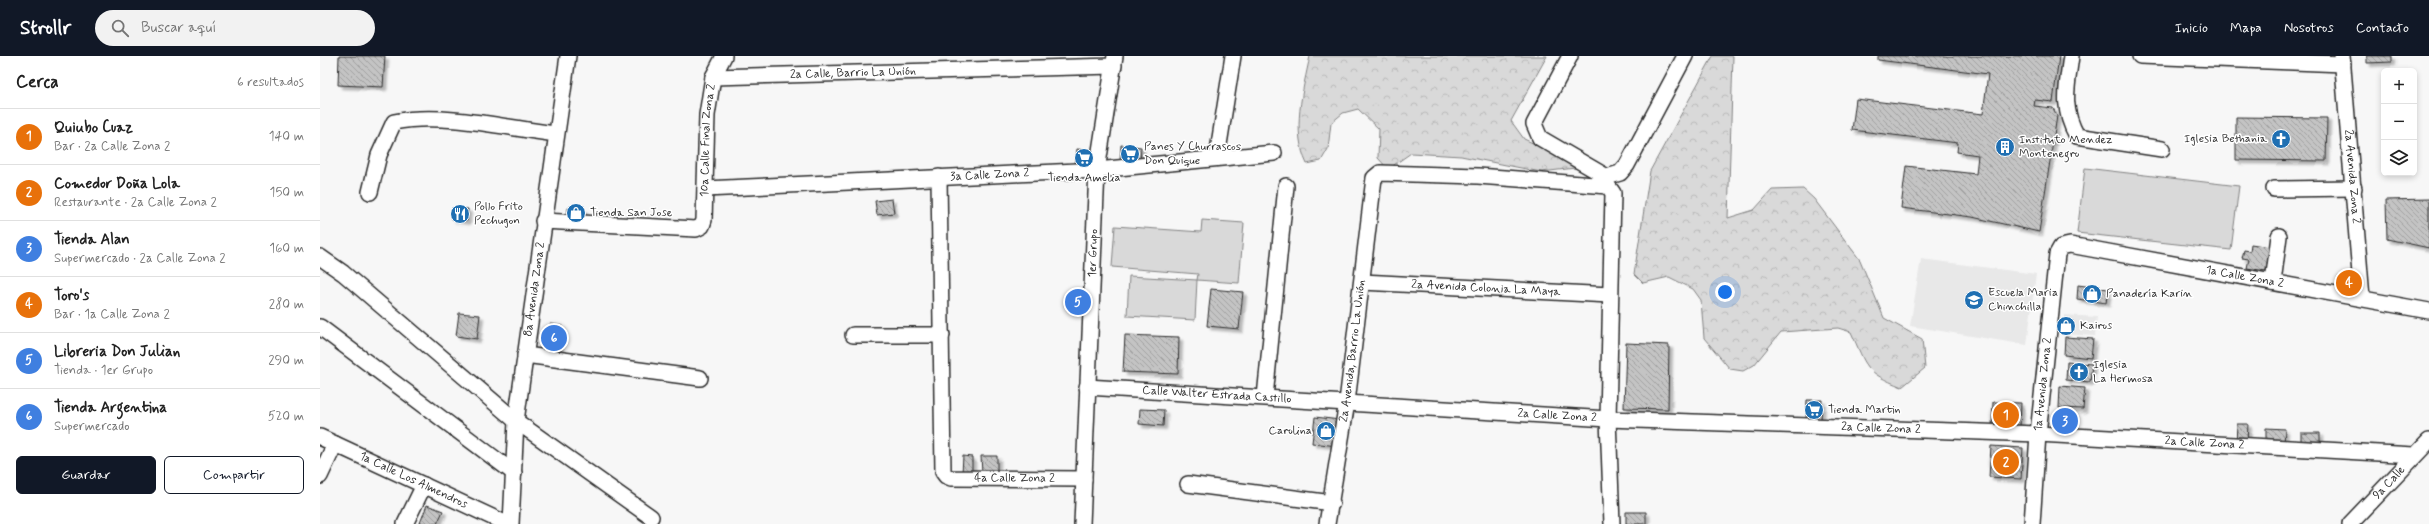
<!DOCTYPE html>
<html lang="es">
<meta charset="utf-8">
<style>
:root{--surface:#fff;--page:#f2f2f2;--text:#222;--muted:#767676;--line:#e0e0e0;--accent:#111827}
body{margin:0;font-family:Mynerve,sans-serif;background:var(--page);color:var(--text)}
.controls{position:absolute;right:12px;top:12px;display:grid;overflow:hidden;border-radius:6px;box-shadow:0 2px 6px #0003}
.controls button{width:36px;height:36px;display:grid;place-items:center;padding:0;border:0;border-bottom:1px solid var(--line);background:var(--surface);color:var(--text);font:20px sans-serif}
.you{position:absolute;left:1405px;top:236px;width:14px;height:14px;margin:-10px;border:3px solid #fff;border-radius:50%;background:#1a73e8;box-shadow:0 0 0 6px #1a73e833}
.badge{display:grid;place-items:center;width:26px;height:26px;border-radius:50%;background:var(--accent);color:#fff;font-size:13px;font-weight:700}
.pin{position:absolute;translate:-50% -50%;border:2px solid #fff;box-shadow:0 1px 4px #0006}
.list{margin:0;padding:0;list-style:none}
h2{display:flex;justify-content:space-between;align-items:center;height:52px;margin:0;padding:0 16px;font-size:17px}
h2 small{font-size:13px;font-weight:400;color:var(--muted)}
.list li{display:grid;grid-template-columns:26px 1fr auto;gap:12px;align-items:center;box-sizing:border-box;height:56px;padding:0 16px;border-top:1px solid var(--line)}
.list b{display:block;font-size:15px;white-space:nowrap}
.list p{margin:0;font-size:13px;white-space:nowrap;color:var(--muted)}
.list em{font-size:13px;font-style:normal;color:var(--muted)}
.actions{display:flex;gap:8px;padding:12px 16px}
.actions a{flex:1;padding:9px 0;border:1px solid var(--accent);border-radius:6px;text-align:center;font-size:14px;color:var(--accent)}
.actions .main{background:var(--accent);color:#fff}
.icon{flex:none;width:22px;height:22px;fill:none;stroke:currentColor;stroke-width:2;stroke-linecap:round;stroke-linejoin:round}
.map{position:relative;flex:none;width:2109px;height:468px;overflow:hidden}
header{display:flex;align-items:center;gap:24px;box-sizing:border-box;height:56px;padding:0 20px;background:var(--accent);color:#fff}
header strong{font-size:19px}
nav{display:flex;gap:22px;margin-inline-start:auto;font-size:14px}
.search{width:280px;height:36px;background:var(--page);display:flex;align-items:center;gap:10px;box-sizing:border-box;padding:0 14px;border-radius:22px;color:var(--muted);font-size:15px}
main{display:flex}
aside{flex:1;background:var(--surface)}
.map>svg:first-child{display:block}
.built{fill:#e8e8e8}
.forest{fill:url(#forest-crowns);stroke:#828282}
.pitch{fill:#d9d9d9;stroke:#828282}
.building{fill:url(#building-back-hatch);stroke:#2b2b2b;filter:url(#shadow)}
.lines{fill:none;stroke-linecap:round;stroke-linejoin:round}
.minor-casing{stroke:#2b2b2b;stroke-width:18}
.minor{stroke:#fff;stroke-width:15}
.labels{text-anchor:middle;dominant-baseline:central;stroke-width:3;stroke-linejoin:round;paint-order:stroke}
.street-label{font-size:12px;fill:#2b2b2b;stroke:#fff}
.poi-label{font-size:12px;fill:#2b2b2b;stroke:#fff;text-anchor:start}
</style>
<header>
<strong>Strollr</strong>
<div class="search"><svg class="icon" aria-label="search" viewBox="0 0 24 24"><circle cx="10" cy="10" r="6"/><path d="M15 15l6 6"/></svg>Buscar aquí</div>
<nav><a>Inicio</a><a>Mapa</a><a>Nosotros</a><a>Contacto</a></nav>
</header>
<main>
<aside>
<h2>Cerca<small>6 resultados</small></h2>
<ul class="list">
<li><span class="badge" style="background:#e8710a">1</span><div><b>Quiubo Cuaz</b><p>Bar · 2a Calle Zona 2</p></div><em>140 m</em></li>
<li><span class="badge" style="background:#e8710a">2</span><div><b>Comedor Doña Lola</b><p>Restaurante · 2a Calle Zona 2</p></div><em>150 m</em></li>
<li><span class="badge" style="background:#3f7fe0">3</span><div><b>Tienda Alan</b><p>Supermercado · 2a Calle Zona 2</p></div><em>160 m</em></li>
<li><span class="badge" style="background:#e8710a">4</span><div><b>Toro's</b><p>Bar · 1a Calle Zona 2</p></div><em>280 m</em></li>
<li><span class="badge" style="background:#3f7fe0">5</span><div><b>Libreria Don Julian</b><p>Tienda · 1er Grupo</p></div><em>290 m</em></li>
<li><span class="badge" style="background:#3f7fe0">6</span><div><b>Tienda Argentina</b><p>Supermercado</p></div><em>520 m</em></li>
</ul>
<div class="actions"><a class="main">Guardar</a><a>Compartir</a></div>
</aside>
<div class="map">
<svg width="2109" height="468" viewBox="0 0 2109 468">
<defs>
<pattern id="forest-crowns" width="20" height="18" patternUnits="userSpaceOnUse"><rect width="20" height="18" fill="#d9d9d9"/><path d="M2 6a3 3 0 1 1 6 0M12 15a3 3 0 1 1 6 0" fill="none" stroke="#bababa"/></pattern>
<pattern id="building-back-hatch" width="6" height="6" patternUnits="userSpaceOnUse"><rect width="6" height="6" fill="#c4c4c4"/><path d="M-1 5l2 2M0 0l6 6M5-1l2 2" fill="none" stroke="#9f9f9f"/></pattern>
<filter id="shadow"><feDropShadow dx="3.5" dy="3.5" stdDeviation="1" flood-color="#0004"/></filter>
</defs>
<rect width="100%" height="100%" fill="#f7f7f7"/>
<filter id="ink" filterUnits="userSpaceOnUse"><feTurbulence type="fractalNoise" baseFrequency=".025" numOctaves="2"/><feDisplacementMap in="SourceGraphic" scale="8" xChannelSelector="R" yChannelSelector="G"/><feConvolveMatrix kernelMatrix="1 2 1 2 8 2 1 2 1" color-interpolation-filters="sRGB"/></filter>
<g filter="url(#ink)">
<path class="built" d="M1601,203L1716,218L1707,289L1590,270Z
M1744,259L1777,261L1775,280L1743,278Z"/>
<path class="forest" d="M990,0H1227L1191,65L1204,83L1264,111L1221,116L1141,100L1091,97L1068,113L1058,102L1059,73L1038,53L1023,57L1011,67L1008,93L1001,105L987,108C971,75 983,34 990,0Z
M1393,0H1413L1408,162L1434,154L1452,134L1483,133L1494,143L1540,204L1564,262L1602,283L1605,312L1582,331C1544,316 1547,311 1531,276L1518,272L1461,276L1434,309L1423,315L1410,313L1384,282L1381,244L1373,233L1349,221L1323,227L1314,218L1330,115Z"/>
<path class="pitch" d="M1765,112L1919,130L1911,194L1757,177Z
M882,164L924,167L919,227L877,224L875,264L807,260L809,220L877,224L878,218L792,211L795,170L881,176Z"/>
<path class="building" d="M19,0H65L63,31L18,29Z
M1558,0H1739L1733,46L1715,44L1714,50L1733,52L1737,60L1719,176L1652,161L1581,152L1586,110L1656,118L1658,99L1637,96L1638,87L1532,74L1536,43L1663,58L1668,18L1558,4Z
M2047,0H2072V6L2047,7Z
M1916,61L2007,62L2006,105L1916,104Z
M801,89L821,91L820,107L800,105Z
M757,93L774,95L772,112L755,110Z
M572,143L574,157L557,159L555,145Z
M2109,143V192L2067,183L2066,144Z
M133,152L148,153L147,165L132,163Z
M248,152L264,153L263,161L247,160Z
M1931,188L1950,191L1946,215L1927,212L1929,203L1922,202L1924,194L1930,195Z
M2018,221L2041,224L2040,234L2017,231Z
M1758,229L1788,233L1786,247L1757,243Z
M891,233L923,236L919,273L887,270Z
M746,240L770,241L769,252L745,250Z
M139,257L160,259L157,283L136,280Z
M230,268L242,270L239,295L227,293Z
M805,279L859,281L858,318L803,316Z
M1745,281L1773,283L1771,302L1744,299Z
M1306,287L1349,289L1348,353L1304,352Z
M1747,306L1772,308L1770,326L1746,324Z
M1740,330L1765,332L1763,353L1739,352Z
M1487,344H1502L1501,365L1486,364Z
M1673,346L1701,347L1700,372L1672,371Z
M820,353L844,354L843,370L819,368Z
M1738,355L1755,358L1752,375L1735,372Z
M995,361L1020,364L1017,390L992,387Z
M1917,368H1928L1927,387H1916Z
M1946,372L1965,373L1964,388H1946Z
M1981,377H2000V390H1981Z
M1671,390L1703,392L1701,423L1669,421Z
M643,400L652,401V417H642Z
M661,400H677V417H662Z
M107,449L123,455L117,468L100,467Z
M1306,456H1326V468H1306Z"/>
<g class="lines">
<defs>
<g id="minor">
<path d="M1250,0L1214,68L1220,82L1287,121L1300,117L1307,109L1365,0"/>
<path d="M1751,0C1747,31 1741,52 1757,80L1842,93"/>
<path d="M1820,0L2023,8"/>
<path id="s1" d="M2022,0L2042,242"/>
<path id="s2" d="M393,21L794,10"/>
<path d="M897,101L913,0"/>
<path id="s3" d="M619,121L623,416L626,420L631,422L764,423"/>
<path id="s4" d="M385,133L777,114L954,97"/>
<path d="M1954,133L2034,132"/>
<path d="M50,136L59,99L74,66C122,56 187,72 236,78"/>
<path id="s5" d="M223,165L376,173L382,170L384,164L387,59L393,21L404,0"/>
<path d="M0,201L23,217L196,365L331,461"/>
<path id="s6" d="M1042,226L1290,239"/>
<path d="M1953,226L1959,180"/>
<path d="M0,271L194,417"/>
<path d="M533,279H622"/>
<path d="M205,299L380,322"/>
<path id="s7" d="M767,331L1288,363L1718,378L2094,399"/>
<path d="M945,341L966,130"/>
<path id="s8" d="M0,381L187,468"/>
<path d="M0,420L15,388"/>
<path d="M868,428L1012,447"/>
<path d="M85,468L104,429"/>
<path id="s9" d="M191,468L196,365L248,0"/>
<path id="s10" d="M762,468L777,114L795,0"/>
<path id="s11" d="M1007,468L1027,346L1054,122L1060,117L1158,120L1288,130L1293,137L1288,363L1292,468"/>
<path id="s12" d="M1712,468L1718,378L1737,198L1741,191L1750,189L2109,255"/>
<path id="s13" d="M2030,468L2109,385"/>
</g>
</defs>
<use href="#minor" class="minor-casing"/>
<use href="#minor" class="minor"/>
</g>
</g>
<defs>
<symbol id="church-disc" viewBox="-11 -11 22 22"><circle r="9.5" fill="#1f6fb2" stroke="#fff"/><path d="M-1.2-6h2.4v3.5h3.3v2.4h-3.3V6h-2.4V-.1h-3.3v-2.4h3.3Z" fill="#fff"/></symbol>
<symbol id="building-disc" viewBox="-11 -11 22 22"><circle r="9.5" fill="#1f6fb2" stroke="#fff"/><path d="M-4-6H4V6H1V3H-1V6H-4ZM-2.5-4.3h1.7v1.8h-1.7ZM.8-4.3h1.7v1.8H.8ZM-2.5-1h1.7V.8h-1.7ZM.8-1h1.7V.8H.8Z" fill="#fff"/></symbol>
<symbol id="supermarket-disc" viewBox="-11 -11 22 22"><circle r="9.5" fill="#1f6fb2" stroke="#fff"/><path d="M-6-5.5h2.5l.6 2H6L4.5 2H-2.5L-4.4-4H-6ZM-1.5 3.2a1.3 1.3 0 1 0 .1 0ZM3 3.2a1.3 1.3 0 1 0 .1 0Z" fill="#fff"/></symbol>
<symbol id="shop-disc" viewBox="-11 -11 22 22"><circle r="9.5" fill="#1f6fb2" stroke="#fff"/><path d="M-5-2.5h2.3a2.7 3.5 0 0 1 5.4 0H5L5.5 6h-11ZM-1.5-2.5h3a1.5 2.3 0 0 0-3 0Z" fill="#fff"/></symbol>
<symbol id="restaurant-disc" viewBox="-11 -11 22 22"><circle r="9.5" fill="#1f6fb2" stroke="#fff"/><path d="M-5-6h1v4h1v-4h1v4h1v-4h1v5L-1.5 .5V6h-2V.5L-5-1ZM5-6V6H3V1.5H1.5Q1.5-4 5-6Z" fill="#fff"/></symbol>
<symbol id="school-disc" viewBox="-11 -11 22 22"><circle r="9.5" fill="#1f6fb2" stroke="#fff"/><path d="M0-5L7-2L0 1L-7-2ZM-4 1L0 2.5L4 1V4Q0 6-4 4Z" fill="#fff"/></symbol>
</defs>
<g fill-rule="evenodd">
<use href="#church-disc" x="1950" y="72" width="22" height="22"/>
<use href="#building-disc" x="1674" y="80" width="22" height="22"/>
<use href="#supermarket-disc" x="799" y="87" width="22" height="22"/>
<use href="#supermarket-disc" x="753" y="91" width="22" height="22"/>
<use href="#shop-disc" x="245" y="146" width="22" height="22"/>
<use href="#restaurant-disc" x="129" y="147" width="22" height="22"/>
<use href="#shop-disc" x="1761" y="227" width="22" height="22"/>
<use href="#school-disc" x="1643" y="233" width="22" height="22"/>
<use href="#shop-disc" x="1735" y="259" width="22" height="22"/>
<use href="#church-disc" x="1748" y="305" width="22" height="22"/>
<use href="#supermarket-disc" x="1483" y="343" width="22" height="22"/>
<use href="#shop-disc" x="995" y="364" width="22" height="22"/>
</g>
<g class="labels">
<g class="street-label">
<text stroke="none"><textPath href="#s2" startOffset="140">2a Calle, Barrio La Unión</textPath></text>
<text stroke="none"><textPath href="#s5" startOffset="246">10a Calle Final Zona 2</textPath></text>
<text stroke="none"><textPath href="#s4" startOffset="285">3a Calle Zona 2</textPath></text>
<text stroke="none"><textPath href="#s1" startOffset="121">2a Avenida Zona 2</textPath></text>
<text stroke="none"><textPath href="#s10" startOffset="271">1er Grupo</textPath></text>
<text stroke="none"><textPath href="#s12" startOffset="466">1a Calle Zona 2</textPath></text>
<text stroke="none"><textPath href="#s6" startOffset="124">2a Avenida Colonia La Maya</textPath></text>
<text stroke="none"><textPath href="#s9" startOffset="236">8a Avenida Zona 2</textPath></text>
<text stroke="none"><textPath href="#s11" startOffset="175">2a Avenida, Barrio La Unión</textPath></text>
<text stroke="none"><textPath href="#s12" startOffset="140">1a Avenida Zona 2</textPath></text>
<text stroke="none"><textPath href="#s7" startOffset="130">Calle Walter Estrada Castillo</textPath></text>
<text stroke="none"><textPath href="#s7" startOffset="471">2a Calle Zona 2</textPath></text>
<text stroke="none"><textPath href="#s7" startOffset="795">2a Calle Zona 2</textPath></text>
<text stroke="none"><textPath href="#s7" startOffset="1119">2a Calle Zona 2</textPath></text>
<text stroke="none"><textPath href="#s3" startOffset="369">4a Calle Zona 2</textPath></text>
<text stroke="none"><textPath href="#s8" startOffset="103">1a Calle Los Almendros</textPath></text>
<text stroke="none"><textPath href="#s13" startOffset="57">9a Calle</textPath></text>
</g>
<g class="poi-label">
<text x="1947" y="83" text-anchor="end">Iglesia Bethania</text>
<text x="1699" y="84">Instituto Mendez<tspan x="1699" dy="14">Montenegro</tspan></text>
<text x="824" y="91">Panes Y Churrascos<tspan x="824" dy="14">Don Quique</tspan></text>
<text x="764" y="122" text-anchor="middle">Tienda Amelia</text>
<text x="154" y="151">Pollo Frito<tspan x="154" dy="14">Pechugon</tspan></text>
<text x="270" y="157">Tienda San Jose</text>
<text x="1668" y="237">Escuela Maria<tspan x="1668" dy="14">Chinchilla</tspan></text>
<text x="1786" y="238">Panadería Karin</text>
<text x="1760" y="270">Kairos</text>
<text x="1773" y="309">Iglesia<tspan x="1773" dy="14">La Hermosa</tspan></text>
<text x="1508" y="354">Tienda Martin</text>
<text x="992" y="375" text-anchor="end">Carolina</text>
</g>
</g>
</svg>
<div class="controls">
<button>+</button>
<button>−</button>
<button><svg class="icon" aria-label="layers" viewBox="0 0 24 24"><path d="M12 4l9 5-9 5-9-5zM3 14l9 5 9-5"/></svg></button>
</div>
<div class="you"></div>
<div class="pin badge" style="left:1686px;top:359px;background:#e8710a">1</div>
<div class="pin badge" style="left:1686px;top:406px;background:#e8710a">2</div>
<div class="pin badge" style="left:1745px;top:365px;background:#3f7fe0">3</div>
<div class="pin badge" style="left:2029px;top:227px;background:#e8710a">4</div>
<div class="pin badge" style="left:758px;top:246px;background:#3f7fe0">5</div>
<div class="pin badge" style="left:234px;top:282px;background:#3f7fe0">6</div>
</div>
</main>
